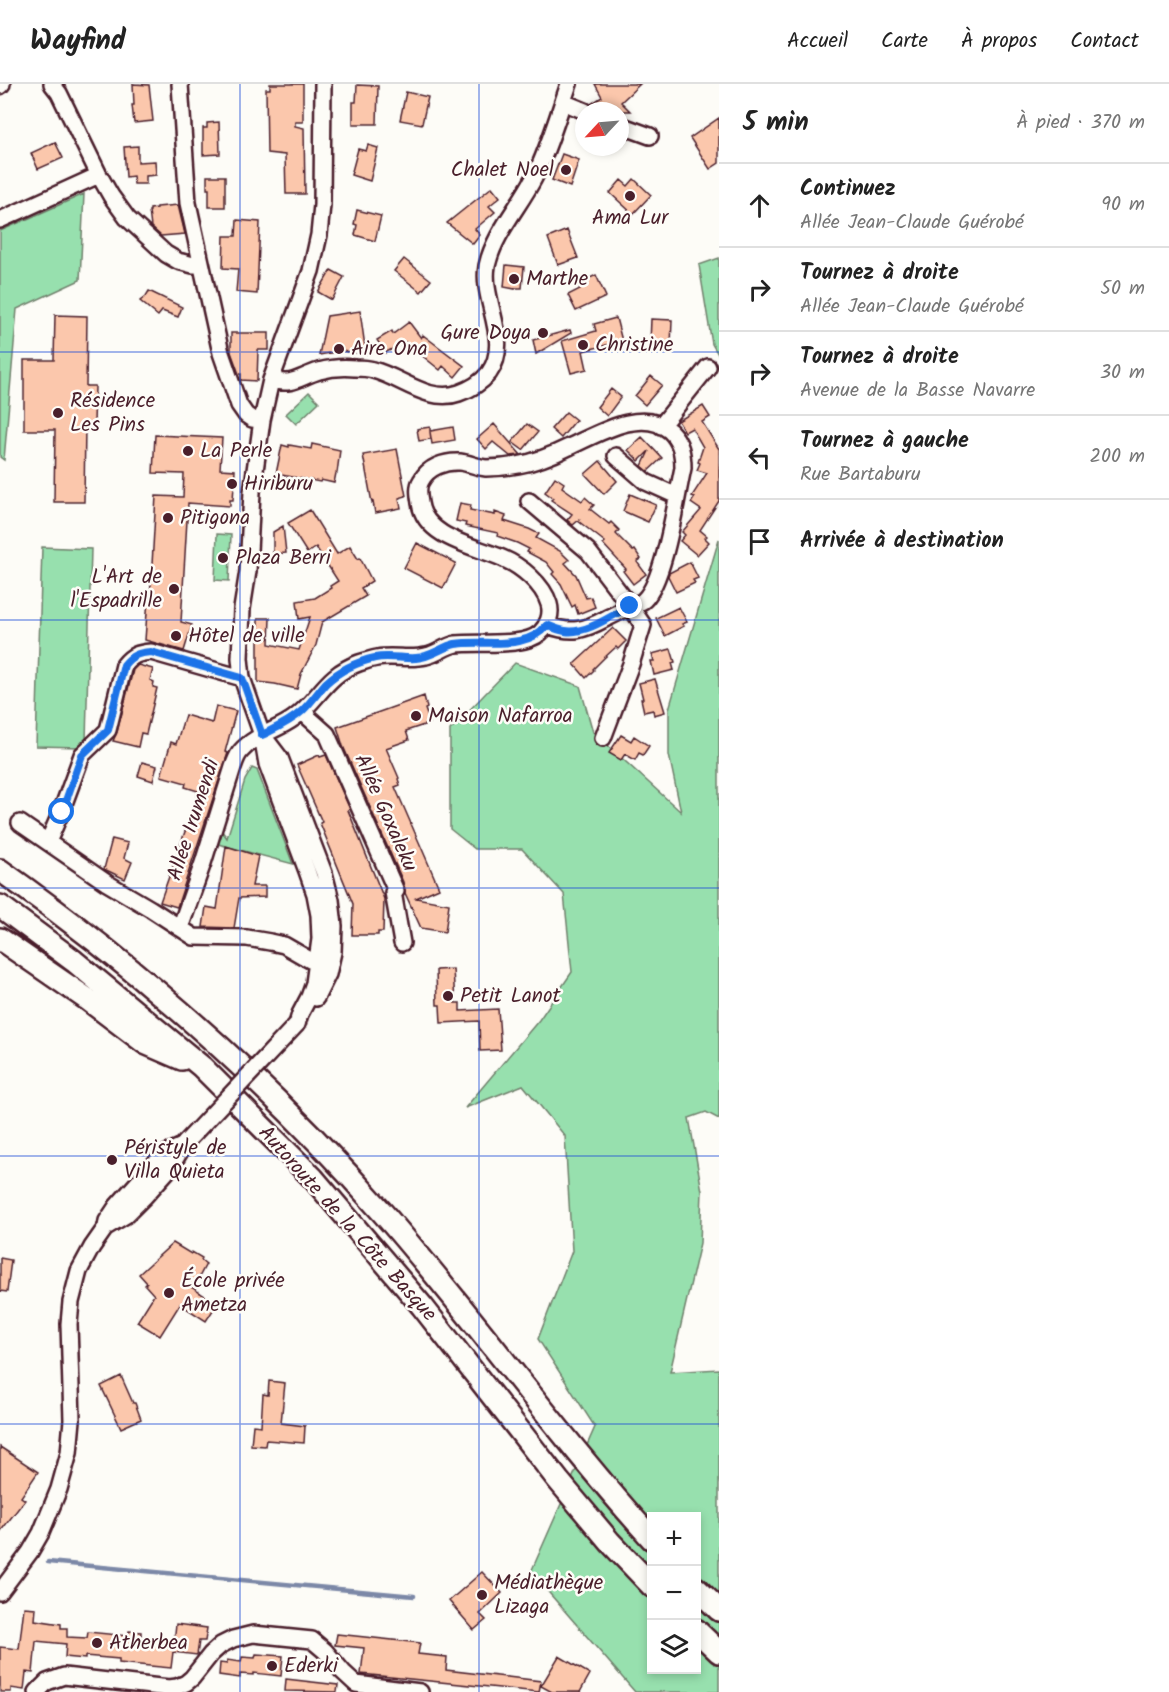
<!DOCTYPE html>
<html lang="fr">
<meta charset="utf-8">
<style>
:root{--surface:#fff;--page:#f2f2f2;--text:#222;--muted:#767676;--line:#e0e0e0}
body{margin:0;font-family:Kalam,sans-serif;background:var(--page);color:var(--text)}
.controls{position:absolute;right:18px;bottom:18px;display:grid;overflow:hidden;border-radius:0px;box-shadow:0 3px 9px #0003}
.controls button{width:54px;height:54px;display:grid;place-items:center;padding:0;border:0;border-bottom:2px solid var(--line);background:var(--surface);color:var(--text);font:30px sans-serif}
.compass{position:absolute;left:575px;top:18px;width:54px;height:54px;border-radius:50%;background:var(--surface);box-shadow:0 3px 9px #0003;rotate:244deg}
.stop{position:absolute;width:18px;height:18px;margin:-14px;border:4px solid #1a73e8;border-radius:50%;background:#fff}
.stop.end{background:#1a73e8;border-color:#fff;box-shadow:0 2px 6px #0008}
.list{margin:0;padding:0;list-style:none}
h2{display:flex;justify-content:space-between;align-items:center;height:78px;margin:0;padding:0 24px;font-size:26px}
h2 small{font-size:20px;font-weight:400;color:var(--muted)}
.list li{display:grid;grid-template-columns:39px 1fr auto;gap:18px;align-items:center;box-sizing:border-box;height:84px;padding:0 24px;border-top:2px solid var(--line)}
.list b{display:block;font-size:22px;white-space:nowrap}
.list p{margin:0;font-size:20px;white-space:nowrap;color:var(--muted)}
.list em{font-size:20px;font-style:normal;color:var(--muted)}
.icon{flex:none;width:33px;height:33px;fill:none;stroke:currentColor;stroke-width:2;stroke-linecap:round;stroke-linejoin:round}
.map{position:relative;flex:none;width:719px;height:1608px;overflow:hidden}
header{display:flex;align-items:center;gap:36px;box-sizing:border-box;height:84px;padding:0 30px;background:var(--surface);border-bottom:2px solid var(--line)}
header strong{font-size:28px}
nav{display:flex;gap:33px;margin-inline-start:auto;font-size:21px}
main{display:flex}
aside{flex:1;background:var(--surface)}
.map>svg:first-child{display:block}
.green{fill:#97e0ae;stroke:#70806c;stroke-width:1.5;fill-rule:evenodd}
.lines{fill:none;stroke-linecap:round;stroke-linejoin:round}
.stream{stroke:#7b88a7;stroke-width:4.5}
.building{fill:#fbc7ac;stroke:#4a1f2b;stroke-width:1.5}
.minor-casing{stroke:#4a1f2b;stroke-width:20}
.highway-casing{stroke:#4a1f2b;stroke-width:26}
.minor{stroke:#fdfcf7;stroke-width:15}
.highway{stroke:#fdfcf7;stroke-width:21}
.minor-bridge-casing{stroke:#4a1f2b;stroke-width:20;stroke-linecap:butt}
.minor-bridge{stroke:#fdfcf7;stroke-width:15}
.route{stroke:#1a73e8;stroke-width:8}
.grid{fill:none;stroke:#1d4ed8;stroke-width:1.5;stroke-opacity:0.55}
.poi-dot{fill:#4a1f2b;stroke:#fdfcf7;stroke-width:2}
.labels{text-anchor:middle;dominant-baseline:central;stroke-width:5;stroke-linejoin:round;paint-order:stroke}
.poi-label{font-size:21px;fill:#4a1f2b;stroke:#fdfcf7;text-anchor:start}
.street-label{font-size:21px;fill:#4a1f2b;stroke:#fdfcf7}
</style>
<header>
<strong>Wayfind</strong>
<nav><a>Accueil</a><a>Carte</a><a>À propos</a><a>Contact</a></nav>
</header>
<main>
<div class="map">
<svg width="719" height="1608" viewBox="0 0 719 1608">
<rect width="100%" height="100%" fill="#fdfcf7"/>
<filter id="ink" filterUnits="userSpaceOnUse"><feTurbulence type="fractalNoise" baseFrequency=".0167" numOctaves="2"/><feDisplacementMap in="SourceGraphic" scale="12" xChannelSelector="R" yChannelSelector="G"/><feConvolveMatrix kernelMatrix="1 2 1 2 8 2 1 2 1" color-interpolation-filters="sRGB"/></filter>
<g filter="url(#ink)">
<path class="green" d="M84,110L80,196L17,225L4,376L0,373V147Z
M719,174V272L712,260L699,181Z
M309,308L319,318L296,340L286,330Z
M217,450L231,451L229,497L215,496Z
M719,455V1035L706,1028L689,1034L702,1107L700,1159L670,1288L719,1285V1608H635L531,1488L595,1343L538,1255L572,1167L565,1052L523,1001L465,1024L539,936L572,888L564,810L522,765H475L450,745V646L515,579L580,602L593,648L681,728L669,671V625ZM652,1432H696V1586H652Z
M42,463L91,465L86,657L80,663L36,662Z
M252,684L257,686L293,780L218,760L215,756L219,743L227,754L245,696Z"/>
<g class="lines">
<path class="stream" d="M48,1478L414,1512"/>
</g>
<path class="building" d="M133,0L149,1L153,37L134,39L132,21H134Z
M270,0H303V38H295V42L304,44L305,110H286L285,71L267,69L266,5H270Z
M595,0H640L621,18L630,27H600L592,21L591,20L602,13Z
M357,1L378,2L377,40H353V18H356Z
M406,8L428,13L422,40L400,36Z
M719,34V79L710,85L690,54Z
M219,38L220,70L203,71V44H207V39Z
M55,58L63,74L38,85L31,69Z
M368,61L378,64L370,97L351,91L358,65L366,67Z
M138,62V78L155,77L156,91L146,92V100H134L133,92L126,93L124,63Z
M562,70L579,76L570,103L552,96Z
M207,92H225V123H209V105H207Z
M634,95L651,111L633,130L610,109L621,96L628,102Z
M492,103L500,113L489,122L495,128L475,145L480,151L473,160L447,139Z
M178,121L185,150L161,152L151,143L149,127H150V125L157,124V123Z
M357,126L381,132L375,157L355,151L357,141L354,140Z
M237,136L260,138L257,210L236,208L238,185L223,184L224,152H236Z
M567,146L578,174L558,181L548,154Z
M404,175L431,196L421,208L394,187Z
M506,181L524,183L522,204H515V205L504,203Z
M331,186L344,193L332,216L318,208Z
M596,191L606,213L576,227L568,211L580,205L578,200Z
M149,207L182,223L178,233L162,227L158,232L140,217L146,212Z
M360,227L366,270L341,267L319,271L327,232Z
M55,231L87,232L86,302H95L94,340H85L84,418H54L55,346H24V276H54Z
M616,234L622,257L583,267L587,285L571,289L562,257L596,247L594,240Z
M651,235L672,236L671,262L650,260Z
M409,238L421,254L423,251L464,282L455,293L443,282L440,286L405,258L385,269L377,256L392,247L393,250Z
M570,246L571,249L536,270L533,256Z
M231,249H269V266H258L257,297L241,296V290H239L231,268Z
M651,292L662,301L645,321L635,312Z
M611,305L621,313L607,332L597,323Z
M703,322L710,333L702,338L719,365V417L700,446L707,452L705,454L709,458L697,471L680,457L685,451L682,448L701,426L691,419L695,413L692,412L707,389L697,386L700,379L698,378L703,363L692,344L685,348L678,337Z
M566,328L576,336L561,354L551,345Z
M494,340L521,371L510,372L493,358L486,365L477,355Z
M527,340L538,348L523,366L512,358Z
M430,343V347L453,343L455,356L432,360L430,348L431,355L419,357L417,345Z
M155,351L222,354L220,385L235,386L233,416H230V422L188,419L181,538L192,541L184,567L145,556L148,515H150L156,412L183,413L184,390L153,389Z
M642,353L662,374L648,387L642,382L649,367L639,377L628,366Z
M312,360L340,366L337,389H336L334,399L321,396L320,398L276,390L282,361L289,363V361L311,365Z
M397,365L406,412L399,414L401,424L375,429L373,418L372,419L363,371Z
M600,377L617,397L604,410L585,390Z
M555,393L564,399L562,403L582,417L585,413L594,421L590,425L609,440L611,438L619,446L616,450L633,467L635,466L641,475L637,478L646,490L633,500L623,487L626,485L603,460L605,458L578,437L580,435L573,441L567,436L572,430L551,416L553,414L545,408Z
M630,410L656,421L648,438L623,427Z
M460,419L471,421L470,426L495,431V428L506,432L504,437L529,445L539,450L536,454L560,467L569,476L565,479L576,491L586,514L591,513L595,523L578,530L575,521L572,523L561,500L552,490L554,488L546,478L527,468L529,465L517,459L497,452L498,449L465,442L466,439L456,437Z
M310,426L337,470L350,462L358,475L360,474L372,497L361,504L366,512L322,538L316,561L301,590L297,605L275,600L258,598V534H270L269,560L299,566L310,533L299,535L297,517L315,514L331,504L330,502L338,497L316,463L307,469L288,439Z
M283,442L286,469L273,470V448Z
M417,459L456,479L443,504L404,484Z
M690,478L698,494L693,496L695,499L676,508L668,492L669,489Z
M679,523L687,538L682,540L684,542L665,552L656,534Z
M613,544L626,557L618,565L616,563L604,574L593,585L594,586L586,594L574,580Z
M671,565L675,578L672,579L674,586L654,591L651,577H654L652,570Z
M138,581L153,585L150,596L154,598L153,603L157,604L146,650L141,649L138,663L113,657L117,648L133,586Z
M655,595L665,628L654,631L653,626L644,628L641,615H643L639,599Z
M424,612L427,624L425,625L430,639L406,647L409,656L386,664L399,694L398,695L400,701L395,703L439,804L416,814L449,820L445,848L421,844L405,809L403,798L343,662L337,643Z
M216,622L236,627L225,668L228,669L177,823L160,818L187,742L190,743L198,707L185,703L186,699L161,692L171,658L176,660L185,631L212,639Z
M621,651L631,657L634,652L649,662L643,671L639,669L635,676L625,670L621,676L609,669Z
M319,671L320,673L326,671L350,725L348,726L384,815L383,848H378V851H352L353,820L320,739L322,738L297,681Z
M142,678L157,682L153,697L138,692Z
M112,755L128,759L124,774L132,778L125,795L104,785Z
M226,762L258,772L252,802H265V813L239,814L234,844L203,843L206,823L217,825Z
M453,885L455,919H460V927L498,925L501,966L480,967L479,937L441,939L440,921H437L436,886Z
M173,1159L191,1170L192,1168L202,1174L201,1176L206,1180L197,1197L191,1203L217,1220L206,1237L180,1220L160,1252L137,1238L154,1211L145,1201L147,1199L139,1190Z
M0,1174L11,1176L7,1208L0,1207Z
M121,1292L133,1319H135L141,1335L121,1344L101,1302Z
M269,1297L285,1299L281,1339L305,1342L304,1359L266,1356L265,1362L251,1361L253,1341L261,1342L263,1310L268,1311Z
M0,1363L38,1388L21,1413L25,1416L0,1448Z
M482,1488L502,1509L480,1530L486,1536L474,1546L449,1517Z
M24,1523L36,1524L35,1536L61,1540V1544H67V1553L87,1554L88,1548L128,1552L129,1547L141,1548V1554L174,1558L176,1540L207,1544L205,1557H199L197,1571L173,1568L171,1584L119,1579V1575L85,1572V1575L65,1573L66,1560L36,1557L33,1589L26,1588L24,1606L11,1604V1608H0V1563L19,1565Z
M337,1550L420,1559L418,1570L447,1573L446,1586L541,1597L539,1608L361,1590L364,1564L335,1561Z
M256,1570L283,1572L281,1592L254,1589V1591L240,1590V1594L219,1591L220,1579L227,1580V1576L241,1578L242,1573L255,1574Z
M559,1572L590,1590L580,1608H552L541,1602Z
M286,1595L338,1601L337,1608L285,1607Z"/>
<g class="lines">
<defs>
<path id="minor" d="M52,0L59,9L99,91L111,112L127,134L166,170L178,177L193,181L200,180
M180,0L188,119L221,269L239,321L246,331L252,335L262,336
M0,2L2,0
M563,18L585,27
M620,41L650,52
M0,136L99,91
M271,296C294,302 299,293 319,287C330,284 344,283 355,284C361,284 367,284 373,286C401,293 429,320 459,309C471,305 481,299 489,289C512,257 481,217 487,182C494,150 519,123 534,94C549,64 558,31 569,0
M661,342L708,283
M616,372L646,398L677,412
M529,417L588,467L630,522L643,541L631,580L603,654
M304,626L309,634L327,650L396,807L393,808L402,859
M264,653L280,674L324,789L331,816L334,842L333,868L328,890L316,914
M20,739L107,799L151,825L194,853L247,854L270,858L284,861L310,876L317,878L333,868
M48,758L61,728L82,671L108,646L124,581C132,571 138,569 151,568L242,594
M180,844L203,779L233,683C235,678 237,671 241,667C255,651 278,646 294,634C320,615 325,591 359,579C365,577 371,575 377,574C393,571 410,576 426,572C437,570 445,562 456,560C478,557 523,564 540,549C548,542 552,530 549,520C543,500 521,482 502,474C475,462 425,454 420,419C419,412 417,403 421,397C428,383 445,377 460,378C469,379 477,383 486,384C497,384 507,383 518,381C535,378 553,371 569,363C596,351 642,322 670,347C681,358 683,370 683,384C676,415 665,496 644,516C640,520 633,520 628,523C621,527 614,531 607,534C583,547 572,550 547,541
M297,940L300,930L309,913L314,899L320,855L319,831L315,810L307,787L267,680L262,651L242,594L240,574L242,525L248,487L252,408L262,336L271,296L311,187L319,151L322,121L323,0
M106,1143L126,1131L144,1113L170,1084L185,1059
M0,1508L30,1468L41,1449L59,1405L69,1369L72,1336L69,1240L71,1218L79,1187L92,1163L106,1143L107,1137L117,1122L159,1075L167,1069L182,1062
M37,1608L47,1598L64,1592L169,1604L177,1603L186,1599L192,1594L211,1570L221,1561L233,1555L253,1550L312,1556L325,1567L343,1588L356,1600L420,1608"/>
<path id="highway" d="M0,786C140,885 269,999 382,1128C475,1234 557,1350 652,1455
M0,822L74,877L202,983L313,1094L422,1222L558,1396L610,1458L652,1502
M0,855L87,915L145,959L182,975
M696,1504L719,1526
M696,1546L719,1568"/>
</defs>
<use href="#minor" class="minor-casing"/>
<use href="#highway" class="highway-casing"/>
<use href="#minor" class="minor"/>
<use href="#highway" class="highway"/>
<defs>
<path id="minor-bridge" d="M185,1059L297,940"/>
</defs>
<use href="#minor-bridge" class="minor-bridge-casing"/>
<use href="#minor-bridge" class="minor-bridge"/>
</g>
</g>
<g class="lines" filter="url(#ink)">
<path class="route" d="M62,728L82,671L108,646L124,581C132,571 138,569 151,568L242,594L262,651C276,644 290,638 302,627C311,619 318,608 326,599C340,586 357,578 375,574C388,571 403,575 416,574C431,573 442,563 455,560C486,555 525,568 547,541C552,543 559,546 565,547C585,551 613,531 630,522"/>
</g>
<path class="grid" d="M240,0V1608M479,0V1608M0,268H719M0,536H719M0,804H719M0,1072H719M0,1340H719"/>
<g class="poi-dot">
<circle cx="566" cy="86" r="6"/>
<circle cx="630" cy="112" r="6"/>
<circle cx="514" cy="195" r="6"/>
<circle cx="543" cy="249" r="6"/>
<circle cx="583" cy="261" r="6"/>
<circle cx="339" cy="265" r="6"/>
<circle cx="58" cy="329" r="6"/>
<circle cx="188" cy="367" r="6"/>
<circle cx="232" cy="400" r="6"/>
<circle cx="168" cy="434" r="6"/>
<circle cx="223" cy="474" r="6"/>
<circle cx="174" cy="505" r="6"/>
<circle cx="176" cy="552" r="6"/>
<circle cx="416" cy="632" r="6"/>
<circle cx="448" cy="912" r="6"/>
<circle cx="112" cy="1076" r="6"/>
<circle cx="169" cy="1209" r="6"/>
<circle cx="482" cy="1511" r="6"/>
<circle cx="97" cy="1559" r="6"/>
<circle cx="272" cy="1582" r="6"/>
</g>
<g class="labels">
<g class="poi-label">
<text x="554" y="86" text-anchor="end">Chalet Noel</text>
<text x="630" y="134" text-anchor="middle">Ama Lur</text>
<text x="526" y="195">Marthe</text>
<text x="531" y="249" text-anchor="end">Gure Doya</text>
<text x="595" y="261">Christine</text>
<text x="351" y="265">Aire Ona</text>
<text x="70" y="317">Résidence<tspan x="70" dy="24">Les Pins</tspan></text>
<text x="200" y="367">La Perle</text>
<text x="244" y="400">Hiriburu</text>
<text x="180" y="434">Pitigona</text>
<text x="235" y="474">Plaza Berri</text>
<text x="162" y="493" text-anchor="end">L'Art de<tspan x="162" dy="24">l'Espadrille</tspan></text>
<text x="188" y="552">Hôtel de ville</text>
<text x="428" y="632">Maison Nafarroa</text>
<text x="460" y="912">Petit Lanot</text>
<text x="124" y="1064">Péristyle de<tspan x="124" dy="24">Villa Quieta</tspan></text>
<text x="181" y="1197">École privée<tspan x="181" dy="24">Ametza</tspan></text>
<text x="494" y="1499">Médiathèque<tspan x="494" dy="24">Lizaga</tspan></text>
<text x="109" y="1559">Atherbea</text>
<text x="284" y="1582">Ederki</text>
</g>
<g class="street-label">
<text transform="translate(385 729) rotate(66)">Allée Goxaleku</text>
<text transform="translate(194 736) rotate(-72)">Allée Irumendi</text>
<text transform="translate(347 1140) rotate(48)">Autoroute de la Côte Basque</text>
</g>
</g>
</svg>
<div class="controls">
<button>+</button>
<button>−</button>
<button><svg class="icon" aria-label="layers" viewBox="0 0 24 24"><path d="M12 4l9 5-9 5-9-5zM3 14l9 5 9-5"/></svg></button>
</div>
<svg class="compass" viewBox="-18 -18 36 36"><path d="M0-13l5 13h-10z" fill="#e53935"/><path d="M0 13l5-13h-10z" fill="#767676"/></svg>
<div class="stop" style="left:62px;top:728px"></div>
<div class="stop end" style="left:630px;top:522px"></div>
</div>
<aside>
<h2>5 min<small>À pied · 370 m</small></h2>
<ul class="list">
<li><svg class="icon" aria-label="ahead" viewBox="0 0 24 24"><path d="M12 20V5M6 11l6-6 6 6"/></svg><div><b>Continuez</b><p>Allée Jean-Claude Guérobé</p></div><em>90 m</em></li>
<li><svg class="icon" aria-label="right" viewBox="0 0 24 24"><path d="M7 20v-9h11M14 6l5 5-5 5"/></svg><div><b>Tournez à droite</b><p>Allée Jean-Claude Guérobé</p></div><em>50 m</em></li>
<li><svg class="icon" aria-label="right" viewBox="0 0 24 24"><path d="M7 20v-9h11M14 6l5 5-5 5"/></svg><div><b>Tournez à droite</b><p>Avenue de la Basse Navarre</p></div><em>30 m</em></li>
<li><svg class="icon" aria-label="left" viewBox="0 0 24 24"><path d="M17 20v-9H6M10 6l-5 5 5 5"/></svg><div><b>Tournez à gauche</b><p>Rue Bartaburu</p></div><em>200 m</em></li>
<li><svg class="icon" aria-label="arrive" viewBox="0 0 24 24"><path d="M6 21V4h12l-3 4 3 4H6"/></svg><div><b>Arrivée à destination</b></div></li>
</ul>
</aside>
</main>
